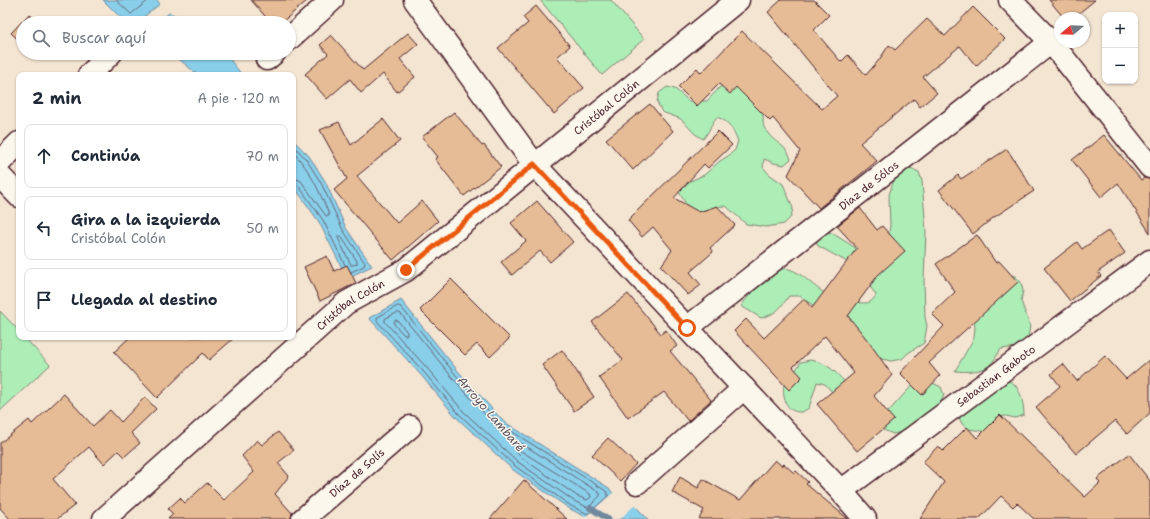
<!DOCTYPE html>
<html lang="es">
<meta charset="utf-8">
<style>
:root{--surface:#fff;--page:#f2f2f3;--text:#1f2937;--muted:#747a83;--line:#e0e1e3}
body{margin:0;font-family:"Shantell Sans",sans-serif;background:var(--page);color:var(--text)}
.controls{position:absolute;right:12px;top:12px;display:grid;overflow:hidden;border-radius:8px;box-shadow:0 1px 3px #0004}
.controls button{width:36px;height:36px;display:grid;place-items:center;padding:0;border:0;border-bottom:1px solid var(--line);background:var(--surface);color:var(--text);font:20px sans-serif}
.compass{position:absolute;left:1054px;top:12px;width:36px;height:36px;border-radius:50%;background:var(--surface);box-shadow:0 1px 3px #0004;rotate:251deg}
.stop{position:absolute;width:12px;height:12px;margin:-9px;border:3px solid #ea580c;border-radius:50%;background:#fff}
.stop.end{background:#ea580c;border-color:#fff;box-shadow:0 1px 4px #0008}
.list{margin:0;padding:0;list-style:none}
h2{display:flex;justify-content:space-between;align-items:center;height:52px;margin:0;padding:0 16px;font-size:17px}
h2 small{font-size:13px;font-weight:400;color:var(--muted)}
.list li{display:grid;grid-template-columns:26px 1fr auto;gap:12px;align-items:center;box-sizing:border-box;height:64px;margin:0 8px 8px;padding:0 8px;border:1px solid var(--line);border-radius:8px}
.list b{display:block;font-size:15px;white-space:nowrap}
.list p{margin:0;font-size:13px;white-space:nowrap;color:var(--muted)}
.list em{font-size:13px;font-style:normal;color:var(--muted)}
.icon{flex:none;width:22px;height:22px;fill:none;stroke:currentColor;stroke-width:2;stroke-linecap:round;stroke-linejoin:round}
.map{position:relative;flex:none;width:1150px;height:519px;overflow:hidden}
.search{position:absolute;background:var(--surface);box-shadow:0 1px 3px #0004;left:16px;top:16px;width:280px;height:44px;display:flex;align-items:center;gap:10px;box-sizing:border-box;padding:0 14px;border-radius:22px;color:var(--muted);font-size:15px}
.panel{position:absolute;background:var(--surface);box-shadow:0 1px 3px #0004;left:16px;top:72px;width:280px;height:268px;border-radius:8px}
.map>svg:first-child{display:block}
.green{fill:#adeeb7;stroke:#7c8671}
.water{fill:#89cfea;stroke:#70899e}
.pier{fill:#f4e5d2}
.lines{fill:none;stroke-linecap:round;stroke-linejoin:round}
.shore{stroke:#636577;stroke-width:1}
.stream{stroke:#70899e;stroke-width:6}
.building{fill:#e5bc95;stroke:#4a1f2b}
.minor-casing{stroke:#4a1f2b;stroke-width:25}
.minor{stroke:#fbf7ec;stroke-width:22}
.route{stroke:#ea580c;stroke-width:5}
.labels{text-anchor:middle;dominant-baseline:central;stroke-width:3;stroke-linejoin:round;paint-order:stroke}
.street-label{font-size:11px;fill:#4a1f2b;stroke:#fbf7ec}
.water-label{font-size:12px;font-style:italic;fill:#5d5464;stroke:#fbf7ec}
</style>
<div class="map">
<svg width="1150" height="519" viewBox="0 0 1150 519">
<rect width="100%" height="100%" fill="#f4e5d2"/>
<filter id="ink" filterUnits="userSpaceOnUse"><feTurbulence type="fractalNoise" baseFrequency=".025" numOctaves="2"/><feDisplacementMap in="SourceGraphic" scale="8" xChannelSelector="R" yChannelSelector="G"/><feConvolveMatrix kernelMatrix="1 2 1 2 8 2 1 2 1" color-interpolation-filters="sRGB"/></filter>
<g filter="url(#ink)">
<path class="green" d="M540,0H611L644,39L602,75Z
M729,85C735,87 742,88 747,91C754,95 762,106 763,114C764,122 761,124 767,132C775,144 786,144 791,159L784,165L774,163L764,159L763,167L769,174L783,184L793,208L791,217L784,224L766,227L746,224L726,206C712,206 705,213 690,211L679,192L688,182L704,175L720,161L728,156L735,150L738,141C733,129 730,122 717,117C709,126 711,130 703,139L695,134L681,119L662,112L657,102L659,93L667,87L675,89L689,101H707L720,87Z
M910,168L919,172L922,181L926,231L924,280L925,317L927,326L924,343L908,353L902,359L891,361L882,359L864,349L842,333L809,302L800,296H789C780,308 777,314 761,318L741,306C752,292 763,274 781,269C795,265 811,285 823,292C830,296 863,306 870,302C872,301 875,297 876,295L864,278L851,264L818,246L814,237L822,231L832,233L862,252L888,246L890,225L889,195L895,176L902,171Z
M1006,274L1015,276L1021,282L1023,291L1021,301L1030,326L1027,344L1019,347L1001,349C998,353 994,361 990,365C982,372 965,372 955,371L974,338L975,327L969,304Z
M0,311L19,331V337H24L50,365L0,411Z
M810,360C833,364 839,377 854,392C862,401 870,408 879,416L888,412L916,381L924,379L941,387L944,395L940,404L920,425L902,432L893,434L867,423L845,407L825,384L817,382L809,408C807,409 803,412 801,412C785,413 782,395 784,384L790,378L801,362Z
M1004,380C1007,381 1011,381 1013,383C1021,390 1024,405 1024,415L1015,418L1006,416L997,417L993,425L987,432L969,429L962,424L958,415Z"/>
<path class="water" d="M103,0H157L160,4L136,23H126Z
M169,13L189,20L192,23H157Z
M168,53H225L242,75H198L180,60Z
M293,140L309,156L325,181L346,228L372,266L347,278L319,222L293,185Z
M401,300L458,371L503,421L609,488L614,495L590,519L570,509L513,470L456,417L420,374L369,318Z
M631,502L648,519H610Z"/>
<path class="pier" d="M614,492L616,496L593,519L584,518Z
M632,500L636,504L620,519H608L630,501Z"/>
<g class="lines">
<path class="shore" d="M116,0L131,14L149,0
M293,145L306,159L321,183L343,230L365,263L364,266L351,272
M293,152C311,171 319,191 329,214V216H326L301,181L297,179L293,178
M293,183L298,185L323,220L345,265
M338,236H341L357,261V264L353,265H351L338,238Z
M398,306L401,307L455,374L500,424L606,491L608,494V496L588,514L571,506L515,466L459,414L423,371L377,321V318Z
M397,313H400L452,377L497,428L600,493V496L589,507H587L574,501L518,462L463,411L427,368L385,322V319Z
M396,320L398,321L407,332V335H404L394,324V322Z
M516,448L590,494L591,497L587,500L577,496L522,458L515,451Z"/>
<path class="stream" d="M590,508L608,519"/>
</g>
<path class="building" d="M251,0H308L281,23H271Z
M781,0H814L829,15L814,30L841,62L848,55L866,75L879,60L889,45L895,50L927,19L945,36L973,7L1005,39L976,66L960,46L923,77L937,93L920,107L914,99L860,143L877,161L819,208L788,175L800,151L773,118L770,121L736,87L730,94L719,84L697,106L678,87L697,68L701,73L742,31L822,109L837,96L768,12Z
M1049,0H1095L1073,18H1064Z
M536,6L570,46L557,57L584,88L554,114L498,48L528,23L523,17Z
M29,14L39,23H23V44L11,33Z
M408,33L418,44L400,59L415,77L397,92L383,74L361,93L350,79L327,99L305,74L328,54L320,45L331,35L363,70Z
M650,104L673,131L633,170L606,139Z
M454,112L482,146L484,145L501,167L464,196L435,159L438,157L422,137Z
M383,119L400,141L357,176L397,223L422,201L438,221L393,260L334,190L347,179L320,130L339,122L351,145Z
M718,131L732,145L708,168L704,164L674,198L699,212L717,206L735,225L710,248L713,252L690,272L701,285L688,295L661,266L672,250L653,227L642,237L628,220Z
M1104,135L1141,180L1144,178L1150,179V233L1118,183L1101,197L1072,160Z
M1007,149L1034,191L993,218L973,234L939,190L958,175L961,179Z
M537,201L573,242L550,262L540,251L512,275L501,262L526,241L511,223Z
M860,208L877,230L882,226L905,251L878,275L848,316L869,342L892,375L874,396L894,420L857,451L817,404L854,373L825,336L793,367L802,377L789,390L734,331L746,319L764,338L804,299L812,308L857,248L837,226Z
M1109,230L1125,253L1098,272L1101,276L1070,301L1044,268L1077,242L1082,249Z
M977,235L996,263L999,261L1018,282L929,363L940,376L922,395L900,373L944,326L932,314L955,292L936,264Z
M327,256L334,271L347,265L356,283L320,301L304,267Z
M451,279L510,338L490,357L477,344L465,355L420,310Z
M628,294L661,334L666,330L677,346L670,351L711,400L688,421L664,392L628,418L599,377L623,360L592,322Z
M130,337H235L209,360L203,353L157,398L114,352Z
M562,350L594,397L574,411L542,365Z
M1105,356L1126,379L1150,359V413L1127,434L1115,421L1076,454L1036,407L1060,386L1051,374L1063,364L1077,381Z
M64,394L93,426L110,410L121,422L145,397L156,409L131,433L140,443L124,457L118,451L104,464L89,447L53,479L75,505L57,519H10L0,508V443L29,420L32,424Z
M1000,415L1085,497L1100,483L1097,479L1129,454L1150,481V519H1034L1017,503L1013,507L1001,496L979,519H920L944,482L923,462L938,446L943,451L967,427L977,438Z
M278,432L294,450L278,463L289,476L275,494L292,513L291,519H168L173,514L168,509L180,498L185,503L207,483L224,500L254,472L242,456L257,440L262,445Z
M608,438L636,464L620,481L592,455Z
M775,460L782,466L784,464L794,473L796,471L808,482L806,484L848,519H699L704,510L672,492L680,477L698,488L703,479L740,500Z
M524,480L567,519H490Z"/>
<g class="lines">
<defs>
<g id="minor">
<path d="M415,0L534,164L687,328L841,491L865,519"/>
<path d="M1010,0L1051,42L1150,167"/>
<path d="M289,39L332,0"/>
<path d="M267,59L274,53"/>
<path d="M89,75L111,53"/>
<path d="M0,162L19,143"/>
<path d="M0,176L19,196"/>
<path id="s1" d="M687,328L1051,42"/>
<path d="M637,483L744,388"/>
<path id="s2" d="M841,491L1150,261"/>
<path id="s3" d="M104,519L346,303L406,270L738,0"/>
<path id="s4" d="M303,519L410,427"/>
</g>
</defs>
<use href="#minor" class="minor-casing"/>
<use href="#minor" class="minor"/>
</g>
</g>
<g class="lines" filter="url(#ink)">
<path class="route" d="M406,270L534,164L687,328"/>
</g>
<g class="labels">
<g class="street-label">
<text stroke="none"><textPath href="#s3" startOffset="651">Cristóbal Colón</textPath></text>
<text stroke="none"><textPath href="#s1" startOffset="231">Diaz de Sólos</textPath></text>
<text stroke="none"><textPath href="#s3" startOffset="327">Cristóbal Colón</textPath></text>
<text stroke="none"><textPath href="#s2" startOffset="193">Sebastian Gaboto</textPath></text>
<text stroke="none"><textPath href="#s4" startOffset="71">Díaz de Solís</textPath></text>
</g>
<g class="water-label">
<text transform="translate(491 414) rotate(49)">Arroyo Lambaré</text>
</g>
</g>
</svg>
<div class="controls">
<button>+</button>
<button>−</button>
</div>
<svg class="compass" viewBox="-18 -18 36 36"><path d="M0-13l5 13h-10z" fill="#e53935"/><path d="M0 13l5-13h-10z" fill="#747a83"/></svg>
<div class="stop" style="left:687px;top:328px"></div>
<div class="stop end" style="left:406px;top:270px"></div>
<div class="search"><svg class="icon" aria-label="search" viewBox="0 0 24 24"><circle cx="10" cy="10" r="6"/><path d="M15 15l6 6"/></svg>Buscar aquí</div>
<section class="panel">
<h2>2 min<small>A pie · 120 m</small></h2>
<ul class="list">
<li><svg class="icon" aria-label="ahead" viewBox="0 0 24 24"><path d="M12 20V5M6 11l6-6 6 6"/></svg><div><b>Continúa</b></div><em>70 m</em></li>
<li><svg class="icon" aria-label="left" viewBox="0 0 24 24"><path d="M17 20v-9H6M10 6l-5 5 5 5"/></svg><div><b>Gira a la izquierda</b><p>Cristóbal Colón</p></div><em>50 m</em></li>
<li><svg class="icon" aria-label="arrive" viewBox="0 0 24 24"><path d="M6 21V4h12l-3 4 3 4H6"/></svg><div><b>Llegada al destino</b></div></li>
</ul>
</section>
</div>
